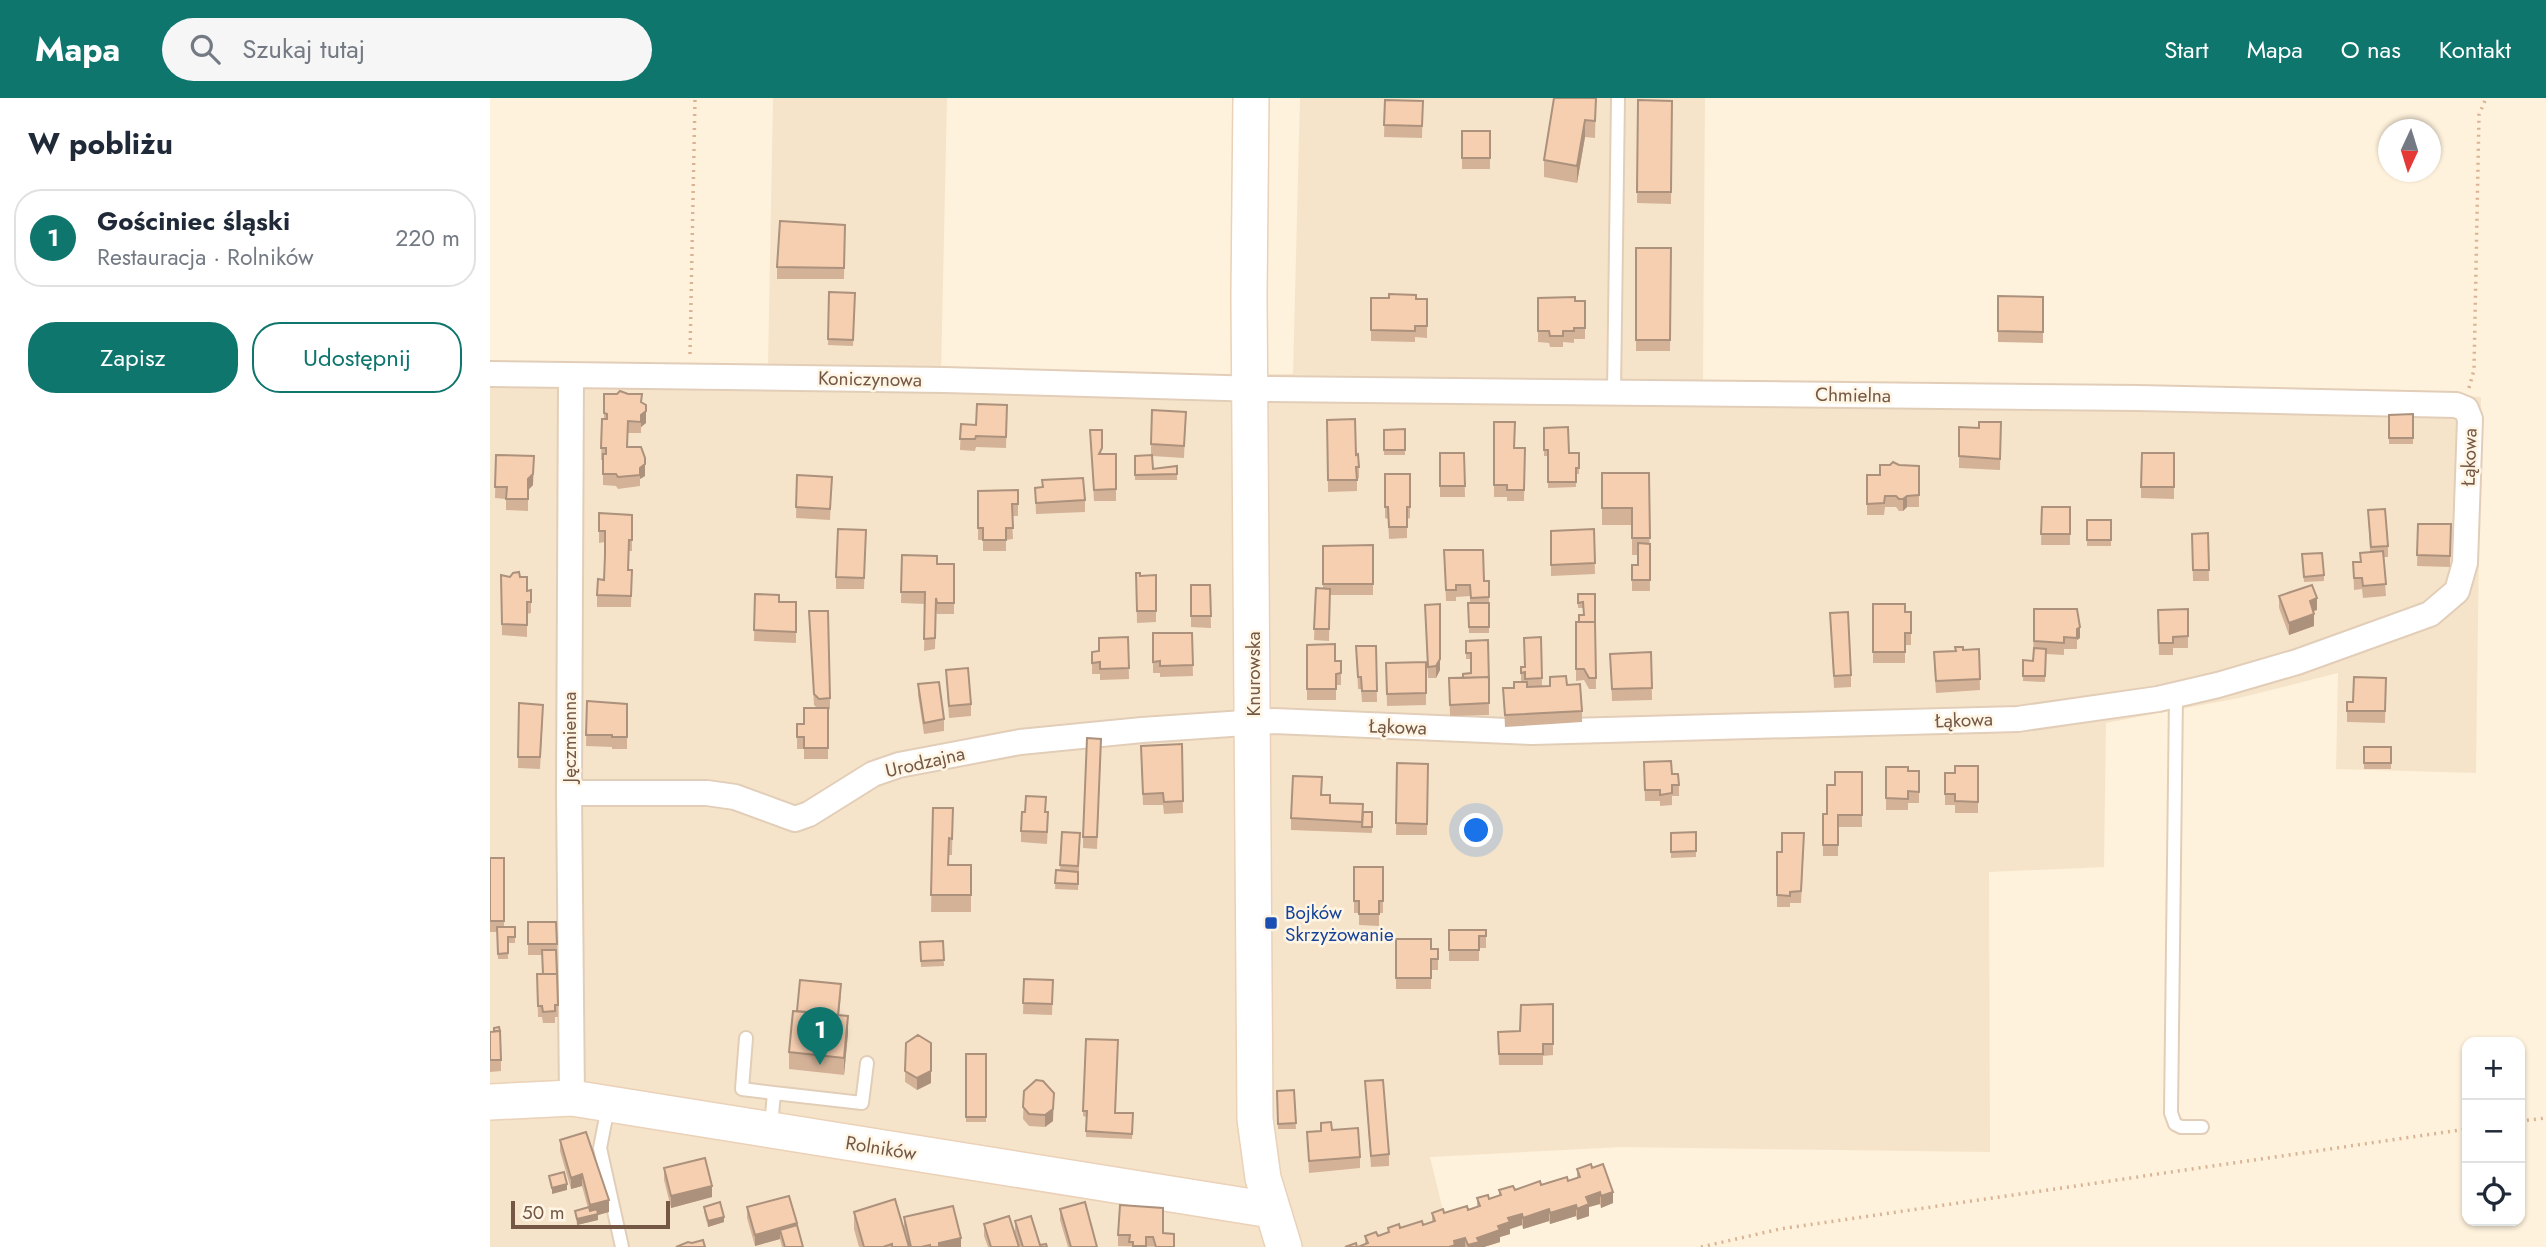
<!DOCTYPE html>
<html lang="pl">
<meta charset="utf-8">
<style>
:root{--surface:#fff;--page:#f6f6f7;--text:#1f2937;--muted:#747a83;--line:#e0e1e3;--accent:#0f766e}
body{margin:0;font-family:Jost,sans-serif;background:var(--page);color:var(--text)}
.controls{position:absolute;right:21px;bottom:21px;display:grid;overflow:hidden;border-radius:14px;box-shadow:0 2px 5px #0004}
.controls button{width:63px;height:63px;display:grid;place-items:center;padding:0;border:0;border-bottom:2px solid var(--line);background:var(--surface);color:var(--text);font:35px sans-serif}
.compass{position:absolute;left:1888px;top:21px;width:63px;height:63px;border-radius:50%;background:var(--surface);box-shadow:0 2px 5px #0004;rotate:184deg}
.scale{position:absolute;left:21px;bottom:18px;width:159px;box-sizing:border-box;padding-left:7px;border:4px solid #745744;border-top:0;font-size:19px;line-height:24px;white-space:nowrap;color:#745744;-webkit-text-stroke:5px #fff5e4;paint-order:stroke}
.you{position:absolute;left:987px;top:733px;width:24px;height:24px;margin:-18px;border:5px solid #fff;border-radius:50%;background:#1a73e8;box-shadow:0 0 0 10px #1a73e833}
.badge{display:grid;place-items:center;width:46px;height:46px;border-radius:50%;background:var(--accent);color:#fff;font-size:23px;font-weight:700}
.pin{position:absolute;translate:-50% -58px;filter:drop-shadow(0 2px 4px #0008)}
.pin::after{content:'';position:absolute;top:37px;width:24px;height:21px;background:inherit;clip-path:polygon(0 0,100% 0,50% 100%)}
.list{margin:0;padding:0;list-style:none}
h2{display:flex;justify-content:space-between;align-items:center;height:91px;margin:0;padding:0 28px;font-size:30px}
h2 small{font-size:23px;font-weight:400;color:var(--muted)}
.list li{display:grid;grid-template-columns:46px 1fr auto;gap:21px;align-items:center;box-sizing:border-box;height:98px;margin:0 14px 14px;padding:0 14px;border:2px solid var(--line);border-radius:28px}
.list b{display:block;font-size:26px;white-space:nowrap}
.list p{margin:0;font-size:23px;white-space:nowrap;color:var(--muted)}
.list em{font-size:23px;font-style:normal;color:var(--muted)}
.actions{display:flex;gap:14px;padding:21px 28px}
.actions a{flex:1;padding:16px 0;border:2px solid var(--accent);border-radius:28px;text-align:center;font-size:24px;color:var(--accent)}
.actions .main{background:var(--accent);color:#fff}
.icon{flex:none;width:38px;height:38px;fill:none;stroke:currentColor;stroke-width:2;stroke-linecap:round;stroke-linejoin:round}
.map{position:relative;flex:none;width:2056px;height:1149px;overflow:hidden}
header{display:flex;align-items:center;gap:42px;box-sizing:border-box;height:98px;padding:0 35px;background:var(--accent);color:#fff}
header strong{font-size:33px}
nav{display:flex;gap:38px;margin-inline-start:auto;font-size:24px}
.search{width:490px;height:63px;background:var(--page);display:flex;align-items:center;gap:18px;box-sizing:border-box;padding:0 24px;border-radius:38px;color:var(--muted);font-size:26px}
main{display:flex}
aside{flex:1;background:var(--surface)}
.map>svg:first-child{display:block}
.residential{fill:#f6e4ca}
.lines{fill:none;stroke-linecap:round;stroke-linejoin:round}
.lane-casing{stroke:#e2ceb8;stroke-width:16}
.street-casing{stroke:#e2ceb8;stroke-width:28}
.secondary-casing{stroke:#ead1b7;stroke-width:38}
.path{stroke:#dab395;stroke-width:3.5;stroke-dasharray:2 5;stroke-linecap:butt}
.lane{stroke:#fff;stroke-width:12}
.street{stroke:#fff;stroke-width:24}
.secondary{stroke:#fff;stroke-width:35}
.wall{fill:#d4b298}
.shaded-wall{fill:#ac917c}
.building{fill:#f6cfb1;stroke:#ac917c;stroke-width:2}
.transit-dot{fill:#1a4fb4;stroke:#fff5e4;stroke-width:2.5}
.labels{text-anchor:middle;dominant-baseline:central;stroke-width:5;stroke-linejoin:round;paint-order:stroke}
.street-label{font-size:19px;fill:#745744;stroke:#fff5e4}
.transit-label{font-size:19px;fill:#164399;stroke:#fff5e4;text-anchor:start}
</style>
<header>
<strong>Mapa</strong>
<div class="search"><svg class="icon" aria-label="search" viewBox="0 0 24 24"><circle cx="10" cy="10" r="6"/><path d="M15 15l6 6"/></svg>Szukaj tutaj</div>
<nav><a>Start</a><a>Mapa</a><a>O nas</a><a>Kontakt</a></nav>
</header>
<main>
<aside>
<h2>W pobliżu<small></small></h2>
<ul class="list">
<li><span class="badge">1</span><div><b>Gościniec śląski</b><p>Restauracja · Rolników</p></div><em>220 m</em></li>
</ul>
<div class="actions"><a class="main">Zapisz</a><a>Udostępnij</a></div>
</aside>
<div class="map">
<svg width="2056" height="1149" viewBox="0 0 2056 1149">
<rect width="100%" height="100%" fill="#fef2dc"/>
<path class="residential" d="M283,0H457L451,276H803L810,0H1215L1213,285L1909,294L1991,299L1986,675L1846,671L1848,575L1749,600L1616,625L1614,769L1499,774L1500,1054L1131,1049L940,1059L962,1149H0V268H278Z"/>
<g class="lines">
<defs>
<path id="lane" d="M1124,294L1128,0
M1686,597L1681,1015L1685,1026L1691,1029H1712
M256,940L252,991L284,995
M118,1009L110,1050L132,1149
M281,1028L284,995L372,1005L377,965"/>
<path id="street" d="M0,276L454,282L770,291L1648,300L1966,307L1976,311L1980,321L1975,465L1967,493L1940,516L1807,564L1728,587L1668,601L1528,621L1042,634L784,623L652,632L530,644L409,667L383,676L319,716L305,721L245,699L217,695H79
M81,279L79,695L82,1000"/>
<path id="secondary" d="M761,0L759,198L765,1021L773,1080L794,1149
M0,1004L82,1000L781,1112"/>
</defs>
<use href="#lane" class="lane-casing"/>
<use href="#street" class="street-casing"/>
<use href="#secondary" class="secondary-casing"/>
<path class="path" d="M200,256L205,0
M1979,290L1984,272L1989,17L1996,0
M2030,1023L2056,1020
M1211,1149L1290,1131L1977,1031"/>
<use href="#lane" class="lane"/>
<use href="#street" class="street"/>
<use href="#secondary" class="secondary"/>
</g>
<path class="wall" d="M1106,0L1105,40L1095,39L1087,85L1054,79V62Z
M895,2L933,3L932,40L894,39Z
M1148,2L1182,3L1181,106L1147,105Z
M972,33H1000V71H972Z
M355,127L354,181H287V169Z
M1146,150H1181L1180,253H1146Z
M339,194L365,195L363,248L338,247Z
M1508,198L1553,199V245L1508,244Z
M881,200L937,201V240L925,239V244L881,243Z
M1048,200L1095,203V241H1084V245L1073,244V249H1060L1059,245L1048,244Z
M114,296H127L151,304L156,325L151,329V335H138L137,349L155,360V378L150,381V388L128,391L126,388L113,387V362H111L112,321H114Z
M517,307L516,350L486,349L485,353L470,352L471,326L486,327Z
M696,314L694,360L662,358L663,371L687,368V382H645V358L661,357V346Z
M1923,316V346H1899V317Z
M837,322L866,357L869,369V380L867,381V393L838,394Z
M1004,324L1025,350H1035L1034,403H1017V399H1004Z
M1511,324L1510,372L1469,370V329L1489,330Z
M1054,330L1079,355H1089V376H1086V389L1058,390V358H1054Z
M915,331V357H894V332Z
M600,332L612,356H626V403H604Z
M950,355H974L975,399H950Z
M1684,355V401L1651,400V389Z
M6,357L43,387L38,392V413L16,412V401L5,400Z
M1409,367L1429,368V409H1417L1413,413H1409L1406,409H1395L1394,417H1377V377H1390Z
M1112,375H1159L1160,493H1142V467H1148V457H1142V427H1112Z
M895,376H920V420L917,421V440L899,441L898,421L895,420Z
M307,377L342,379L340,422L306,420Z
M545,390L595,402V414L546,416Z
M528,392V418H522L523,441L516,442V453H493V442H488V393Z
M1552,409H1580V447H1551Z
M1878,412L1898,448V459H1893L1896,498L1873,500L1872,491L1864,492L1863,464H1870V455L1880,454Z
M109,415L142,417V453H139L138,472H142L141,509H107V497L114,482L115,444L109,445Z
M1597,422H1621V448H1597Z
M1928,426H1961L1960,469L1927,468Z
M1104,431L1105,476L1061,478V433Z
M376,432L374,491H346V479Z
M1718,435L1719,483H1703L1702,436Z
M883,447V497H840L839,543L824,542L826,490H833V448Z
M954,452L994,483H999V535H979L978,505H980V498L966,499V503H956Z
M412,457L447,466H464V516H447L446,512L445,551L434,553L435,506L411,505Z
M1812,462L1834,477V483L1814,484Z
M646,475L650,478L666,477V524L647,525Z
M11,477L37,493L41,492V515L37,516V539L12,537Z
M701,487H720L721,530L701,529Z
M265,496L289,504H306V545L264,543Z
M1088,496H1105L1106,591H1099L1094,582L1086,583V524H1089L1093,517V510H1088Z
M1789,498L1827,512L1823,513L1824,528L1799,537L1789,510Z
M1383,506L1415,514L1421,526V547H1415V565H1383Z
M935,507L950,572L946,580H938Z
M1544,511L1590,540L1587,542V551H1574V557L1556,556L1555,584L1533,583V562L1543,563Z
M1698,511V550H1683V557H1669L1668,512Z
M319,513L340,600V611L338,612V661H314V651H307V626H314L327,610L324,607Z
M1340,515L1361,577V589L1344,590Z
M663,535H702L703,578L670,579V575H663Z
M638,539L639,581L610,582V576H602V554L609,553Z
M1051,539L1052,588L1077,587L1092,613V624L1015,629L1013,590H1024L1031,584V569H1034Z
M998,542L999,617L960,618L959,580H973L981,575V561H976V543Z
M817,547L845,563H851V587H846V602H817Z
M866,548H886L887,604H872L871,591H868Z
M1489,551L1490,592L1446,595L1444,565L1473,552Z
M1161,554L1162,602L1122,603L1120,556Z
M936,564V607L897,608L896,565Z
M456,572L481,606V618L459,620Z
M1896,580L1895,625L1857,624V604H1863Z
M428,586L454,621V633L434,636L428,597Z
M97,603L137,606V651H122V649L96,648Z
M29,605L53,618L50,671L28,670Z
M692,646L693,715L674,716L673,707H653L651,659Z
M1874,649H1901V671H1874Z
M611,652L607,751L593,750V739Z
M1154,664L1182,676L1189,687V698H1182V707L1170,708V703H1155Z
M907,665L938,666L937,737H906Z
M1488,668V715H1465V707H1455V675H1465Z
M1396,669L1418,673H1429V705H1418V712H1396Z
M1372,674V729H1348V758H1333V716H1337L1345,687Z
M831,697L840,705L873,715L882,714V735L801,732V720Z
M443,710H463L462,757H459L458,767H481V814H441Z
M555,714L558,725L557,746L531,744V733Z
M572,734L590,747L588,792L565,791L566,772L570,773Z
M1206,734V759L1181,760V735Z
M1314,746L1311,805H1300V809H1287V754H1292Z
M0,760H14V829H25V845H18V861H8L7,834H0Z
M864,769H893V815H889V828L869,827V815H864Z
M38,824L67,846L68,919H65V925H53L52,919H48L47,876H53L52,857H38Z
M959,832H996V850H989V863H959Z
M906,841L941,851H948V872H941V891H906Z
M453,843L454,868L431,869L430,844Z
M534,881L563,882L562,917L533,916Z
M351,898L349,918L358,935L354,977L299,971V954L307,913Z
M1063,906V957L1053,958V967H1009L1008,934L1030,933Z
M0,934L11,962V973L0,974Z
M416,945L441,985L427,992L415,984Z
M476,956H496V1024H476Z
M875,983L899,1056V1068L881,1069Z
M804,992L806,1031H788L787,993Z
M534,993L563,1023L555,1029L539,1028L533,1021Z
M593,1013L643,1015L642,1041L596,1039V1019L593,1018Z
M831,1025L842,1032L870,1059V1070L819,1075L817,1034L831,1033Z
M70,1042L119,1114L108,1117V1122L87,1127L85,1113L98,1110L92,1088L81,1091L70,1053Z
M174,1070L222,1099L181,1110L174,1082Z
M1102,1070L1123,1105L1111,1110L1110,1106L1099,1109V1118L1087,1122L1086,1118L1060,1126L1059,1123L1033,1131L1032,1127L1020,1131V1136L1010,1139V1144L994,1149H868L875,1146V1138H888L898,1135V1130H910L933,1127L942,1124V1115H954L978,1112L987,1109V1100L999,1101L1009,1097V1092H1025L1078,1083L1087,1080V1071Z
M299,1098L313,1149H292L290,1141L265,1148L257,1120V1109Z
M214,1109L234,1124L218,1129L214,1114Z
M570,1111L607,1149H578L570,1122Z
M364,1114L414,1131V1119L471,1149H369L364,1131Z
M525,1123L550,1147L557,1149H529L525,1135Z
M494,1126L529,1149H498L494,1138Z
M673,1135L684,1149L628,1148V1137Z"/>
<path class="shaded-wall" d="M1095,22V39L1087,85V68Z
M156,313V325L151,329V317Z
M44,358L43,387L38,392V413V381Z
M155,366V378L150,381V370Z
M1417,398V409L1413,413V401Z
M1827,500V512L1820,514V503Z
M1824,516V528L1799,537V525Z
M1590,529V540L1587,542V531Z
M950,561V572L946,580V568Z
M358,918V935L354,977V960Z
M441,973V985L427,992V980Z
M564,995L563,1023L555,1029V1017Z
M92,1076V1088L81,1091V1080Z
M77,1086V1092L62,1096V1090Z
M222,1088V1099L181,1110V1098Z
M1110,1094V1106L1099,1109V1118L1087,1122V1111L1096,1099Z
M1123,1094V1105L1111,1110V1098Z
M119,1102V1114L108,1117V1122L87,1127V1121L100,1118V1107Z
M1086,1107V1118L1060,1126V1115Z
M1059,1111V1123L1033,1131V1120Z
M1032,1116V1127L1020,1131V1136L1010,1139V1144L994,1149H978V1147L987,1140L1018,1120Z
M234,1119V1124L218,1129V1123Z
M307,1125V1137L290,1132V1141L265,1148V1137Z
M471,1140V1149H449V1145Z
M975,1140V1149H959L964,1143Z"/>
<path class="building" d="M1064,0H1106L1105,23L1095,22L1087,68L1054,62Z
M895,2L933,3L932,28L894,27Z
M1148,2L1182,3L1181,94H1147Z
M972,33H1000V60H972Z
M290,123L355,127L354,170L287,169Z
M1146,150H1181L1180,242H1146Z
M339,194L365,195L363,242L338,241Z
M899,196L926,197V201H937V228H925V233L881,232V200H899Z
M1508,198L1553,199V234L1508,233Z
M1085,199V203H1095V230H1084V233H1073V238H1060L1059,233H1048V200Z
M130,293L138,296H152L151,304L156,307V313L151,317V324L138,323L137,349H151L155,360V366L150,370V377L128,379L126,376H113V356H116V350H111L112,321H117V316L114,315V296H127Z
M487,306L517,307L516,339L486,338L485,341H470L471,326L486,327Z
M662,312L696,314L694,348L661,346Z
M1923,316V340H1899V317Z
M865,321L866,357L868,356L869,369H866L867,382H838L837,322Z
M1004,324H1025L1024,350H1035L1034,392H1017V387H1004Z
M1489,324H1511L1510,361L1469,358V329L1489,330Z
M1078,329L1079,355H1089V370H1086V384H1058V352H1054V330Z
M915,331V352H894V332Z
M600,332H612V350L609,356H626V391L604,392Z
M950,355H974L975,388H950Z
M1652,355H1684V389H1651Z
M6,357L44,358L43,376L38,381V401H16L17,389H5Z
M662,357L663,371L687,368V376L645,377V358Z
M1403,364L1409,367L1429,368V397L1417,398L1413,401H1409L1406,398H1395L1394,405L1377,406V377H1390V367H1400Z
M1112,375H1159L1160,440H1142V410H1112Z
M895,376H920V409H917V429H899L898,409H895Z
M307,377L342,379L340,411L306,409Z
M593,380L595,402L546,405L545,390L553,389L552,382Z
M528,392V406H522L523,430H516V442H493V430H488V393Z
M1552,409H1580V436H1551Z
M1895,411L1898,448L1881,449L1878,412Z
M109,415L142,417V442H139L138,472H142L141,498L107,497L108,481L114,482L115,457V433H109Z
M1597,422H1621V442H1597Z
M1928,426H1961L1960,458L1927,457Z
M348,431L376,432L374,480L346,479Z
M1104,431L1105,465L1061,467V433Z
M1718,435L1719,472H1703L1702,436Z
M1148,445L1160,446V482H1142V467H1148Z
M883,447V486H833V448Z
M954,452H993L994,483H999V499L981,500L980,487H966V492H956Z
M1893,453L1896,486L1873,488L1872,480H1864L1863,464H1871L1870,455Z
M1832,455L1834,477L1814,479L1812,456Z
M412,457L447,458V466H464V505H447L446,500L445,540L434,541L435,494H411Z
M29,474L30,479H37V493L41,492V504H37V527L12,526L11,477L20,479L23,475Z
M646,475H650V478L666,477V513H647Z
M701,487H720L721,518H701Z
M1822,487L1827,500L1820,503L1824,516L1799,525L1789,498Z
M826,490L840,491L839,531H824Z
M265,496L289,497V504H306V534L264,532Z
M1088,496H1105V524H1089V517H1094L1093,504L1088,505Z
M978,505H999V529H979Z
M950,506V561L946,568L938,569L935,507Z
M1383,506H1415V514H1421V535H1415V554H1383Z
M1544,511H1587L1590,529L1587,531V540L1574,539V545L1544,543Z
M1698,511V538L1683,539V545H1669L1668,512Z
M319,513H338L340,600L329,601L324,596Z
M1358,514L1361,577L1344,578L1340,515Z
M1086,524H1105L1106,580H1099L1094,571H1086Z
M663,535H702L703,567L670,568V563L663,564Z
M638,539L639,570L610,571V564L602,565V554L609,553V540Z
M1051,539L1052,580L1035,581V574L1031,575V569H1035L1034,540Z
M998,542L999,585V579L973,580V576L981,575V555H976V543Z
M845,546V563H851V575L846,576V591H817V547Z
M866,548H886L887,593H872L871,579H868Z
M1465,549H1473V552L1489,551L1490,581L1446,583L1444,554L1466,553Z
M1544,550L1556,551L1555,578H1533V562L1543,563Z
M1161,554L1162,590L1122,591L1120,556Z
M936,564V595L897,596L896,565Z
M478,570L481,606L459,608L456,572Z
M1076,578L1077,587L1090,586L1092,613L1015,617L1013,590H1024V584H1037V589L1060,588V579Z
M999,579V605L960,607L959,580Z
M1864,579L1896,580L1895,613H1857V604H1863Z
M449,584L454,621L434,625L428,586Z
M97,603L137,606V639H122V637H96Z
M29,605L53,607L50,659H28Z
M314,610H338V650H314V639H307V626H314Z
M597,640L611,641L607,739H593Z
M692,646L693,703L674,704L673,695L653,696L651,648Z
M1874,649H1901V665H1874Z
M1181,663L1182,676H1188L1189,687H1182V695L1170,697V692H1155L1154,664Z
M907,665L938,666L937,726L906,725Z
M1465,668H1488V704L1465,703V696H1455V675H1465Z
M1396,669H1418V673H1429V694L1418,693V701L1396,700Z
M1345,674H1372V717H1348V747H1333V716H1337V687H1345Z
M803,678L832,679L831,697H840V705L873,706L872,724L801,720Z
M536,698L556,699L555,714H558L557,734L531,733L532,714H535Z
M443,710H463L462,741L459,740L458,767H481V797H441Z
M873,714H882V729H872Z
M572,734L590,735L588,768L570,767Z
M1206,734V753L1181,754V735Z
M1292,735H1314L1311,793L1300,794V798L1287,797V754H1292Z
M0,760H14V823H0Z
M864,769H893V803H889V816H869V803H864Z
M566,772L588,774V786L565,785Z
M38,824H66L67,846H38Z
M7,829H25V839H18V855L8,856Z
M959,832H996V838H989V852H959Z
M906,841H941V851H948V861H941V880H906Z
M453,843L454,862L431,863L430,844Z
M52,852H66L67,876H53Z
M47,876H67L68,907H65V913L53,914L52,908H48Z
M534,881L563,882L562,906L533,905Z
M310,882L351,886L348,917L307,913Z
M1063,906V946H1053V956H1009L1008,934L1030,933L1031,907Z
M303,913L358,918L354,960L299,954Z
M9,929L10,933H4V930Z
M10,933L11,962H0V934Z
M428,937L441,945V973L427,980L415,973L416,945Z
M596,941L628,942L625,1015H643L642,1036L596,1033L597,1013H593Z
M476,956H496V1019H476Z
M546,982L553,983L564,995L563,1011L555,1017L539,1016L533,1009L534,993Z
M893,982L899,1056L881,1058L875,983Z
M804,992L806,1025L788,1026L787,993Z
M841,1024L842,1032L868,1030L870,1059L819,1063L817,1034L831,1033V1025Z
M96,1034L119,1102L100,1107L92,1076L81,1080L70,1042Z
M215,1060L222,1088L181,1098L174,1070Z
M1101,1066L1102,1070L1113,1066L1123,1094L1111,1098L1110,1094L1096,1099L1099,1106L1087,1111L1086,1107L1060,1115L1059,1111L1033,1120L1032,1116L1018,1120L1020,1124L1008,1128L1010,1132L987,1140L989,1144L978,1147L975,1140L964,1143L965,1147L959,1149H868L878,1145L875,1138L886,1134L888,1138L899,1134L898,1130L909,1126L910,1130L932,1123L933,1127L945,1123L942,1115L953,1111L954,1115L977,1108L978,1112L990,1108L987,1100L998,1097L999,1101L1011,1097L1009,1092L1023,1088L1025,1092L1050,1083L1051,1087L1077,1079L1078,1083L1090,1079L1087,1071Z
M74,1074L77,1086L62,1090L59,1078Z
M299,1098L307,1125L265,1137L257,1109Z
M405,1101L419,1149H402V1146L393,1149H374L364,1114Z
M230,1104L234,1119L218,1123L214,1109Z
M595,1104L607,1149H581L570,1111Z
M630,1107L673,1110V1135L684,1136V1149H666L663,1139H656V1148H643V1144H639L640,1137H628Z
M463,1108L471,1140L449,1145V1149H440V1147L431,1149H421L414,1119Z
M99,1109L100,1113L107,1111L108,1116L87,1121L85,1113Z
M519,1118L529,1149H501L494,1126Z
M541,1118L550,1147L556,1146L557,1149H533L525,1123Z
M307,1127L313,1149H295L290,1132Z
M213,1142L215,1149H186L198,1144L202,1145Z
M866,1145L867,1149H855Z"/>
<rect class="transit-dot" x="774" y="818" width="14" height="14" rx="3.5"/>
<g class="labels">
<g class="street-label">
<text transform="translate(380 281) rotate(1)">Koniczynowa</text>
<text transform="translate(1363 297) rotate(1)">Chmielna</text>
<text transform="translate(1979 359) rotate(-88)">Łąkowa</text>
<text transform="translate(763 576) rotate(-90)">Knurowska</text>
<text transform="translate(1474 622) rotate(-2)">Łąkowa</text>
<text transform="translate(908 629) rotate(2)">Łąkowa</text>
<text transform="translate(79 639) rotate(-90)">Jęczmienna</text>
<text transform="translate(435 664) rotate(-13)">Urodzajna</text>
<text transform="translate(391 1050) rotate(9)">Rolników</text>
</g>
<g class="transit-label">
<text x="795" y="814">Bojków<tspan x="795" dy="22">Skrzyżowanie</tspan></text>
</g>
</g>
</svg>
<div class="controls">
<button>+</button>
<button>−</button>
<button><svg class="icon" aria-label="locate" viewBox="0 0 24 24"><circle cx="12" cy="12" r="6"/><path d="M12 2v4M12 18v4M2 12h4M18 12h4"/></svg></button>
</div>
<svg class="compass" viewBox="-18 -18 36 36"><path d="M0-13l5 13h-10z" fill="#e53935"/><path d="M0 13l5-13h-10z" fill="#747a83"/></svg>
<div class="scale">50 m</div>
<div class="you"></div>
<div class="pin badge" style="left:330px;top:967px">1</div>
</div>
</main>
